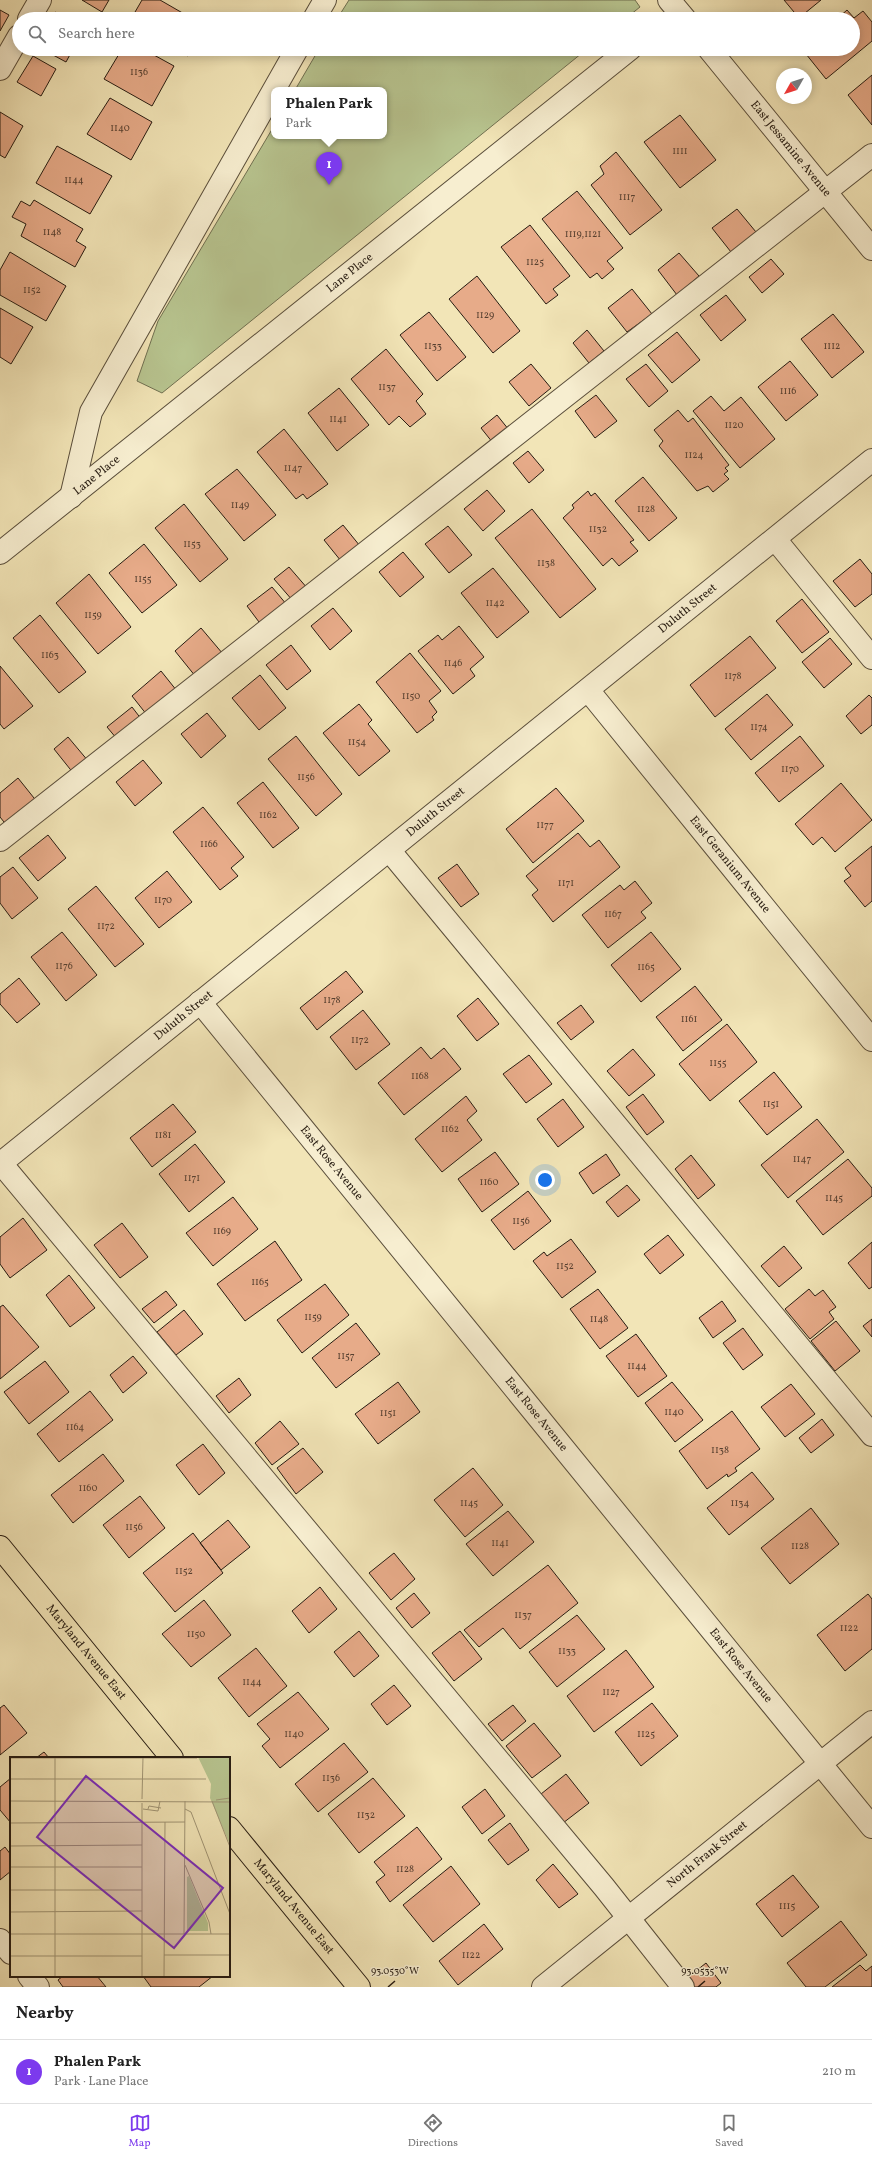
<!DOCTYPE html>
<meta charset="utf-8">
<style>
:root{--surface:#fff;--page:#f2f2f2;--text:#222;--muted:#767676;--line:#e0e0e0;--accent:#7c3aed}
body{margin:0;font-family:Vollkorn,serif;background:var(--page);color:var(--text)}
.compass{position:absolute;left:776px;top:68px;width:36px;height:36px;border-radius:50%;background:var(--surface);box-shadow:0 2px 10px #0003;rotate:231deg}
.you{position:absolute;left:545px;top:1180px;width:14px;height:14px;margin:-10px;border:3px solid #fff;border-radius:50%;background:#1a73e8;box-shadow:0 0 0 6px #1a73e833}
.badge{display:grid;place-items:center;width:26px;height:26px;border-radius:50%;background:var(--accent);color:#fff;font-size:13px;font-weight:700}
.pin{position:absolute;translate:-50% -33px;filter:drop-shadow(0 1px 2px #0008)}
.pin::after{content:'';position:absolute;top:21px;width:14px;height:12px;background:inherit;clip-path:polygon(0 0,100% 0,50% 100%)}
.popup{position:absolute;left:271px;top:87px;width:116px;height:52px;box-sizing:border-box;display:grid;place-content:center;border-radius:8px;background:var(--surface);filter:drop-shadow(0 1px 3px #0005);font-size:13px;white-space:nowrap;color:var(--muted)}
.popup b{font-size:15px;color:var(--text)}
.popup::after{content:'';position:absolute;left:50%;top:100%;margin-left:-8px;border:8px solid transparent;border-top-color:var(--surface)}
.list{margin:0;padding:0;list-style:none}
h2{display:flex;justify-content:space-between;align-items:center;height:52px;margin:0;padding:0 16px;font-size:17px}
h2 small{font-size:13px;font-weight:400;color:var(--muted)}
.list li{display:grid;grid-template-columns:26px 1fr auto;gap:12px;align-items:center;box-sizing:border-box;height:64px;padding:0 16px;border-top:1px solid var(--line)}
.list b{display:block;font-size:15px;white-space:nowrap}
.list p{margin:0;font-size:13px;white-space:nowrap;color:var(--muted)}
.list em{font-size:13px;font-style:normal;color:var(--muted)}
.icon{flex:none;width:22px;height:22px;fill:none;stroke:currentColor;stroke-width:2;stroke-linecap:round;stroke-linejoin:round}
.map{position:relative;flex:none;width:872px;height:1987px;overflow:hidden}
.search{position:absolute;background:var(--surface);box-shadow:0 2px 10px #0003;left:12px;right:12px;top:12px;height:44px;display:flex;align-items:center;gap:10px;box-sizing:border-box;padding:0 14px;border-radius:22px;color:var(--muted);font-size:15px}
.sheet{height:116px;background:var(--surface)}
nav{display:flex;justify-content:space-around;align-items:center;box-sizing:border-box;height:56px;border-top:1px solid var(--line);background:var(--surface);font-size:11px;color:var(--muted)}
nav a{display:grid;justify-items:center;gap:2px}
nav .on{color:var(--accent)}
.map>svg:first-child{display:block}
.green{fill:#b8c590;stroke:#707051}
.building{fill:#e7ab89;stroke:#271c12}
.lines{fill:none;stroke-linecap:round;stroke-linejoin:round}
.minor-casing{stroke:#5a4e3b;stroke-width:24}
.major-casing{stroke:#271c12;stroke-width:24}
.minor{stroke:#f7eed0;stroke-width:22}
.major{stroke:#f2e5b7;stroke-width:22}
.ticks{fill:none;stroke:#271c12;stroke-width:1.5}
.labels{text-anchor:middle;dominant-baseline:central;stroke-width:3;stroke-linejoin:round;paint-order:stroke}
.number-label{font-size:10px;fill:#574030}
.street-label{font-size:12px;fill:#271c12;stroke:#f7eed0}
.inset-road{fill:none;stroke:#a19575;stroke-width:1}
.view{fill:#7b2cbf;fill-opacity:0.15;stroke:#7b2cbf;stroke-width:2}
.inset-edge{fill:none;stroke:#271c12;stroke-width:2}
.ticks-label{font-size:10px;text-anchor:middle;fill:#271c12;stroke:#f7eed0;stroke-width:3;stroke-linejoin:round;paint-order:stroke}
</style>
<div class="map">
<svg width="872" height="1987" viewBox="0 0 872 1987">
<rect width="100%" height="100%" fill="#f2e5b7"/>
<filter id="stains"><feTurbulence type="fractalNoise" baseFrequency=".005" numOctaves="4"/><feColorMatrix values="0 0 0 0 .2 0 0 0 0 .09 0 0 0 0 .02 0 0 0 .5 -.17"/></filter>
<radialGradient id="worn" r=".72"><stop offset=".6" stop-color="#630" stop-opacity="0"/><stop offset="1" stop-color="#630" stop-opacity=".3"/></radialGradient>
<path class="green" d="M349,0H635L640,7L625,19H337Z
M319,49H587L162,393L137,381L158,321L274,126V136H384V90H295Z"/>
<path class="building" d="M82,0H109L102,12Z
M142,0H160L193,19H131Z
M784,0H821L799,18Z
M0,10L9,15L0,31Z
M847,10L854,18L863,11L872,22V41L826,79L802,49H853V19H837Z
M55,12L68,19H51Z
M42,49H73L66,62Z
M122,49H143L174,66L152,106L104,79Z
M177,49H192L188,56Z
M33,56L56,69L41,96L17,82Z
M872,75V125L848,95Z
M110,98L152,122L131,160L87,134Z
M0,112L23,126L5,158L0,155Z
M680,115L716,160L680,188L644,142Z
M57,146L112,176L90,214L36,183Z
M616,152L662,210L630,235L591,185L604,174L600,166Z
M577,191L623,248L607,261L614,269L602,279L597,273L590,278L542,219Z
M34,200L83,229L76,241L86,247L75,267L21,236L26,224L12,217L21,201L30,206Z
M737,209L756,232L731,252L712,228Z
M530,225L570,276L553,289L558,295L546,304L501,247Z
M10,252L66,286L46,321L0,295V270Z
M679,253L699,276L677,295L658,270Z
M771,259L784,274L762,293L749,277Z
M477,276L520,331L493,353L449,299Z
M632,289L652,314L627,332L608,308Z
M726,295L746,320L721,341L700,315Z
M0,308L33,327L11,364L0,357Z
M429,312L466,357L437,381L400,335Z
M833,314L864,352L832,378L801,339Z
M587,330L604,351L589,363L573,343Z
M677,332L700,360L672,383L648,355Z
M386,349L423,394L416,401L426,414L410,427L399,416L389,425L351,379Z
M790,361L818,395L786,421L758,387Z
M531,364L551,388L529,406L509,382Z
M646,364L668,391L649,407L626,379Z
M339,388L369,425L337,451L308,413Z
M596,395L617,421L595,438L575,411Z
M711,396L724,411L741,397L775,439L740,468L693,411Z
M678,410L688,422L693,418L729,465L725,468L728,471L724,474L729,479L713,492L708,486L697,491L659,446L663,441L654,430Z
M497,415L509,430L493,443L481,428Z
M284,429L328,484L307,499L303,494L296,499L257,452Z
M528,451L544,470L529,483L513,463Z
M237,469L276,515L244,541L205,494Z
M643,477L677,518L649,541L615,501Z
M487,490L505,511L483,531L464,509Z
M588,491L591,496L595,493L634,540L630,542L638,551L619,566L612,558L603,566L563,518L574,508L572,505Z
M184,504L228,559L200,582L155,528Z
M532,509L596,589L560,618L495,538Z
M343,525L360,546L341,561L324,540Z
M448,526L472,555L449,573L425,544Z
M144,544L177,585L142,613L109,573Z
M403,552L424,577L400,597L379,572Z
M860,559L872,574V594L855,607L833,581Z
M289,567L308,589L293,601L274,579Z
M493,568L529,612L497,638L461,593Z
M89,574L131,627L98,654L56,603Z
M272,587L287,605L262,626L247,606Z
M802,599L829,632L802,653L776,621Z
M333,608L352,631L330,650L311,626Z
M40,615L86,672L59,693L13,638Z
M459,626L484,657L470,669L475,676L453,694L418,651L438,635L442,640Z
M201,628L223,654L196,677L175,651Z
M750,636L776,668L715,717L690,685Z
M830,638L852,664L824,688L802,662Z
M291,645L311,671L287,690L266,665Z
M410,653L441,691L429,701L437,712L432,717L434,720L417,733L376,682Z
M0,666L33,706L4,729L0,724Z
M161,671L177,691L147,715L132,696Z
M260,675L286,708L259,730L232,698Z
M767,694L793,725L751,760L725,729Z
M869,695L872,698V725L861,734L846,716Z
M359,704L372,720L368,724L390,751L359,776L323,733Z
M132,707L142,720L117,739L107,727Z
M207,713L226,736L201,758L181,734Z
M296,736L342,794L316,816L268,759Z
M800,736L824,766L779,802L755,773Z
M68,737L89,762L74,774L54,749Z
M143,760L162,783L135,806L116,782Z
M18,778L38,803L8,827L0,817V793Z
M263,782L299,828L273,848L237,803Z
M841,783L872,820L835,852L822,837L813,845L795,824Z
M556,788L584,821L533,863L506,829Z
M203,807L244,857L231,868L238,876L220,890L173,832Z
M578,833L590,847L599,840L620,867L553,922L532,895L538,890L526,876Z
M48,835L66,858L38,881L19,858Z
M872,846V901L865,907L844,881L851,876L845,868Z
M457,864L479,894L461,907L438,878Z
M13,867L38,898L12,919L0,903V877Z
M167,871L192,902L159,928L135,898Z
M635,881L652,903L641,912L646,918L608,948L582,915L620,885L624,890Z
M96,886L144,944L115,967L68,909Z
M62,932L97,975L66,1001L31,957Z
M651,932L681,969L641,1002L611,965Z
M346,971L363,992L317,1030L300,1008Z
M19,978L40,1004L17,1023L0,1004V994Z
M695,986L722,1020L683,1051L656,1017Z
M478,998L499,1024L477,1041L457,1016Z
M581,1005L594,1022L571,1040L557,1023Z
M363,1010L390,1044L356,1070L330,1037Z
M727,1024L757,1062L710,1101L679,1064Z
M421,1047L431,1059L444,1048L461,1069L404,1115L378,1083Z
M633,1049L655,1075L629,1096L607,1071Z
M529,1055L552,1084L526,1103L503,1074Z
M774,1072L802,1107L767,1135L739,1101Z
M643,1094L664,1122L647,1135L626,1107Z
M466,1096L477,1111L467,1120L482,1140L442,1172L415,1139Z
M563,1099L584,1127L558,1147L537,1119Z
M173,1104L196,1132L152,1167L130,1138Z
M817,1119L844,1152L788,1198L761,1165Z
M195,1144L225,1182L189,1212L159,1174Z
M495,1152L519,1184L482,1212L458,1179Z
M606,1154L620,1175L593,1194L579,1173Z
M691,1155L715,1185L698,1199L675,1169Z
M848,1159L872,1188V1196L823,1235L796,1201Z
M627,1185L640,1200L618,1217L606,1202Z
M528,1191L551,1221L514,1250L491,1220Z
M233,1197L258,1229L213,1266L186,1233Z
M23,1218L47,1250L10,1278L0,1264V1237Z
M122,1223L148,1257L120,1278L94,1245Z
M668,1235L684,1255L660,1274L644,1254Z
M571,1239L596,1272L562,1298L533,1261L544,1252L547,1256Z
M275,1241L302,1280L245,1321L217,1284Z
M872,1242V1287L869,1289L848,1263Z
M784,1246L802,1268L779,1287L761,1266Z
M69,1275L95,1308L70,1327L46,1295Z
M325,1284L349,1315L302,1353L277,1320Z
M598,1289L628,1328L600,1349L570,1309Z
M809,1289L815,1296L823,1290L836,1307L829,1312L834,1319L810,1339L785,1309Z
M166,1291L177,1305L154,1323L142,1309Z
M722,1301L736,1321L713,1338L699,1318Z
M3,1305L39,1347L0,1379V1307Z
M184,1310L203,1334L176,1355L157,1332Z
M872,1319V1337L863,1326Z
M836,1321L860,1351L835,1371L811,1341Z
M356,1323L380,1354L336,1388L312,1358Z
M743,1328L763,1355L743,1370L723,1343Z
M636,1334L667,1376L638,1397L606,1356Z
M133,1356L147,1373L123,1393L110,1375Z
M45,1361L69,1392L29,1424L4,1392Z
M239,1378L251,1395L229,1413L216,1396Z
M398,1382L420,1412L378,1444L355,1414Z
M672,1382L703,1420L675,1442L645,1403Z
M791,1384L815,1414L785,1437L761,1407Z
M90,1391L113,1420L59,1462L37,1434Z
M732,1411L760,1449L735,1468L737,1471L728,1477L727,1474L707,1489L679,1451Z
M822,1419L834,1435L811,1453L799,1438Z
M280,1421L299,1444L272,1465L255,1443Z
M203,1444L225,1473L199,1495L176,1465Z
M303,1448L323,1472L296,1494L277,1468Z
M103,1454L124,1481L73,1523L51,1495Z
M473,1468L503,1505L465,1537L434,1500Z
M752,1472L774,1499L729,1535L707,1508Z
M140,1496L165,1528L129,1558L103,1525Z
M811,1508L839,1544L790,1584L761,1548Z
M508,1511L534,1542L493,1576L466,1544Z
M228,1520L250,1547L221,1570L200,1543Z
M193,1533L223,1573L175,1612L143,1573Z
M394,1553L415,1579L391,1600L369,1573Z
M548,1565L578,1603L520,1649L503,1628L479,1647L464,1630Z
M320,1587L337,1609L309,1633L292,1611Z
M414,1593L430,1613L412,1628L396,1608Z
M868,1594L872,1599V1649L845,1671L817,1635Z
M204,1600L231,1635L191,1667L162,1634Z
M577,1615L605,1649L557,1687L529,1652Z
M359,1631L379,1656L354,1677L334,1652Z
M460,1631L482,1659L454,1681L432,1653Z
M256,1648L287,1686L249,1717L218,1678Z
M626,1650L654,1687L594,1732L567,1696Z
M394,1685L411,1706L387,1725L371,1704Z
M298,1692L329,1729L280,1768L262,1746L270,1739L257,1724Z
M652,1703L678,1736L641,1766L615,1732Z
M4,1705L27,1733L0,1755V1708Z
M513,1705L526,1721L502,1741L488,1724Z
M534,1723L561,1756L532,1778L506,1746Z
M344,1743L368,1772L318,1812L295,1784Z
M44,1752L49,1758H36Z
M566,1774L589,1803L563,1823L541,1794Z
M11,1778V1823L0,1810V1787Z
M373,1778L405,1816L359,1853L328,1814Z
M485,1789L505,1816L482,1834L462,1807Z
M510,1823L529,1850L508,1865L488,1840Z
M417,1827L442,1859L390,1902L376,1882L385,1875L374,1862Z
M5,1847L11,1855V1871L0,1880V1851Z
M553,1864L578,1894L559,1908L536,1880Z
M451,1866L480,1904L433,1942L403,1905Z
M793,1875L819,1907L782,1937L756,1904Z
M841,1921L867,1955L825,1987H806L787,1963Z
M484,1924L503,1949L458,1985L439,1961Z
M706,1963L721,1983L716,1987H693L686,1979Z
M860,1965L866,1971L872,1966V1987H832Z
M63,1976H97L106,1987H63L58,1980Z
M143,1976H213L199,1987H151Z"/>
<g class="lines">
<defs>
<g id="minor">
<path d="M669,0L685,19"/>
<path d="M29,19L40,0"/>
<path d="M314,19L325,0"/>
<path id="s1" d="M709,49L872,249"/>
<path d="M0,69L19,36"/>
<path d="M71,497L91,412L297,49"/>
<path d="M775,539L872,658"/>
<path id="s2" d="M0,553L630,49"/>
<path id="s3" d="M588,690L872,1040"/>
<path d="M0,840L872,155"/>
<path d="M389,850L872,1435"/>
<path id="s4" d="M200,1002L872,1827"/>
<path d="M0,1162L604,1887L683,1987"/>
<path id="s5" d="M0,1164L872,460"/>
<path d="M0,1940L11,1953"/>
<path d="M29,1976L38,1987"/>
<path id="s6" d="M543,1987L872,1722"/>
</g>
<g id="major">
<path id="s7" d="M0,1547L172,1758"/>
<path id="s8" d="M229,1828L359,1987"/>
</g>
</defs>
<use href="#minor" class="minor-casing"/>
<use href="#major" class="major-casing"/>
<use href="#minor" class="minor"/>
<use href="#major" class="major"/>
</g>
<path class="ticks" d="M388,1987L395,1981M698,1987L705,1981"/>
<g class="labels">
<g class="number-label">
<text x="139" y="72">1136</text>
<text x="120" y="128">1140</text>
<text x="680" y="151">1111</text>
<text x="74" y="180">1144</text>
<text x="627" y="197">1117</text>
<text x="52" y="232">1148</text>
<text x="583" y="234">1119,1121</text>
<text x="535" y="262">1125</text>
<text x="32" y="290">1152</text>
<text x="485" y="315">1129</text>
<text x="433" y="346">1133</text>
<text x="832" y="346">1112</text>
<text x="387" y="387">1137</text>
<text x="788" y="391">1116</text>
<text x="338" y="419">1141</text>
<text x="734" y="425">1120</text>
<text x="694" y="455">1124</text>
<text x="293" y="468">1147</text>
<text x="240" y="505">1149</text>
<text x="646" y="509">1128</text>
<text x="598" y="529">1132</text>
<text x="192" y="544">1153</text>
<text x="546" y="563">1138</text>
<text x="143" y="579">1155</text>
<text x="495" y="603">1142</text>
<text x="93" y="615">1159</text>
<text x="50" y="655">1163</text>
<text x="453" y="663">1146</text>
<text x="733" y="676">1178</text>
<text x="411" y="696">1150</text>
<text x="759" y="727">1174</text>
<text x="357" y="742">1154</text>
<text x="790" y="769">1170</text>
<text x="306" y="777">1156</text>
<text x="268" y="815">1162</text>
<text x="545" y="825">1177</text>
<text x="209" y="844">1166</text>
<text x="566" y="883">1171</text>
<text x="163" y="900">1170</text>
<text x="613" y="914">1167</text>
<text x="106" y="926">1172</text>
<text x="64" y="966">1176</text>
<text x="646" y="967">1165</text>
<text x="332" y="1000">1178</text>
<text x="689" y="1019">1161</text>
<text x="360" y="1040">1172</text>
<text x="718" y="1063">1155</text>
<text x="420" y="1076">1168</text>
<text x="771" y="1104">1151</text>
<text x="450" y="1129">1162</text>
<text x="163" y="1135">1181</text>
<text x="802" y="1159">1147</text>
<text x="192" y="1178">1171</text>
<text x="489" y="1182">1160</text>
<text x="834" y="1198">1145</text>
<text x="521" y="1221">1156</text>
<text x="222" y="1231">1169</text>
<text x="565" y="1266">1152</text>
<text x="260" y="1282">1165</text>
<text x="313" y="1317">1159</text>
<text x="599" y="1319">1148</text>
<text x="346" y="1356">1157</text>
<text x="637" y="1366">1144</text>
<text x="674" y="1412">1140</text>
<text x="388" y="1413">1151</text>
<text x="75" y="1427">1164</text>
<text x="720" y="1450">1138</text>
<text x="88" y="1488">1160</text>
<text x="469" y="1503">1145</text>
<text x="740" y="1503">1134</text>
<text x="134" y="1527">1156</text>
<text x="500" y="1543">1141</text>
<text x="800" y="1546">1128</text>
<text x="184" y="1571">1152</text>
<text x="523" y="1615">1137</text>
<text x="849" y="1628">1122</text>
<text x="196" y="1634">1150</text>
<text x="567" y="1651">1133</text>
<text x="252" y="1682">1144</text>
<text x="611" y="1692">1127</text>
<text x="294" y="1734">1140</text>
<text x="646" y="1734">1125</text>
<text x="331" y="1778">1136</text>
<text x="366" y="1815">1132</text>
<text x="405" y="1869">1128</text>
<text x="787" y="1906">1115</text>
<text x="471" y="1955">1122</text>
</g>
<g class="street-label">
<text stroke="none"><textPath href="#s1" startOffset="129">East Jessamine Avenue</textPath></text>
<text stroke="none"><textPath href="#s2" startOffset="448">Lane Place</textPath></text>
<text stroke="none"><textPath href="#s2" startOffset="124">Lane Place</textPath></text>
<text stroke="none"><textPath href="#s5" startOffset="884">Duluth Street</textPath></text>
<text stroke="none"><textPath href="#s5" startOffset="560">Duluth Street</textPath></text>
<text stroke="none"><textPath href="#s3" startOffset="225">East Geranium Avenue</textPath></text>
<text stroke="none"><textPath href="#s5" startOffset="236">Duluth Street</textPath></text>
<text stroke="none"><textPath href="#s4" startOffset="208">East Rose Avenue</textPath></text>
<text stroke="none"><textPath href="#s4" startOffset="532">East Rose Avenue</textPath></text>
<text stroke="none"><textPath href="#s7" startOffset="136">Maryland Avenue East</textPath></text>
<text stroke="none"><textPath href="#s4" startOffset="856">East Rose Avenue</textPath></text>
<text stroke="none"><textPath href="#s6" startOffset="211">North Frank Street</textPath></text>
<text stroke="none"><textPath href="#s8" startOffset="102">Maryland Avenue East</textPath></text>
</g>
</g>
<g transform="translate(10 1757)">
<rect width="220" height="220" fill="#f2e5b7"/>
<path d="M188,0H220V88L200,41L201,27ZM179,119L198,166V174H177V120Z" fill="#b8c590"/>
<path class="inset-road" d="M0,1H187M0,22H196M132,42L133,0M206,43L220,41M0,44L220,45M202,44L220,90M133,52L148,54L150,44M138,52L139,49L151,51M175,52L181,55L220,157M0,66L175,65M0,89L132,88M175,108L199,165L201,177M0,110H132M0,133H132M0,155L132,154M0,177H220M174,177L175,44M154,198H220M0,199H132M45,220V0M132,220V46M154,220L155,65"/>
<path class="view" d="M76,19L213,131L164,191L27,80Z"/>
<rect width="220" height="220" class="inset-edge"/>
</g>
<g class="ticks-label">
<text x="395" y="1974">93.0530°W</text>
<text x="705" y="1974">93.0535°W</text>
</g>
<rect width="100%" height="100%" filter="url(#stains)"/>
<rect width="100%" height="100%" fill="url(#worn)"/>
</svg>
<svg class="compass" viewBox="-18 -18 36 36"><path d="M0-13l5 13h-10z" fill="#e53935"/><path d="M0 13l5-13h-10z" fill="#767676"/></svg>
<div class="you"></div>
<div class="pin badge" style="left:329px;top:185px">1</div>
<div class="popup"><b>Phalen Park</b>Park</div>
<div class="search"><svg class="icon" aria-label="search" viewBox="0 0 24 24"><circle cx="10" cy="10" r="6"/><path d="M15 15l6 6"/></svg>Search here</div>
</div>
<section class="sheet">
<h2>Nearby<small></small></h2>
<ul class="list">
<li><span class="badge">1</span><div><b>Phalen Park</b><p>Park · Lane Place</p></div><em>210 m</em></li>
</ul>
</section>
<nav>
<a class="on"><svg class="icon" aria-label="map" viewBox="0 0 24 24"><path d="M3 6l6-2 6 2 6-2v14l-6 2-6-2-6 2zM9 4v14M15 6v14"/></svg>Map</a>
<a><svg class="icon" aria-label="directions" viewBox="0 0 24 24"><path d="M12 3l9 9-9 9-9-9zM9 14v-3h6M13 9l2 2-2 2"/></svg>Directions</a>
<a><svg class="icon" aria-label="saved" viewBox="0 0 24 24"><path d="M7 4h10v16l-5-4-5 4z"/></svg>Saved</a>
</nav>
